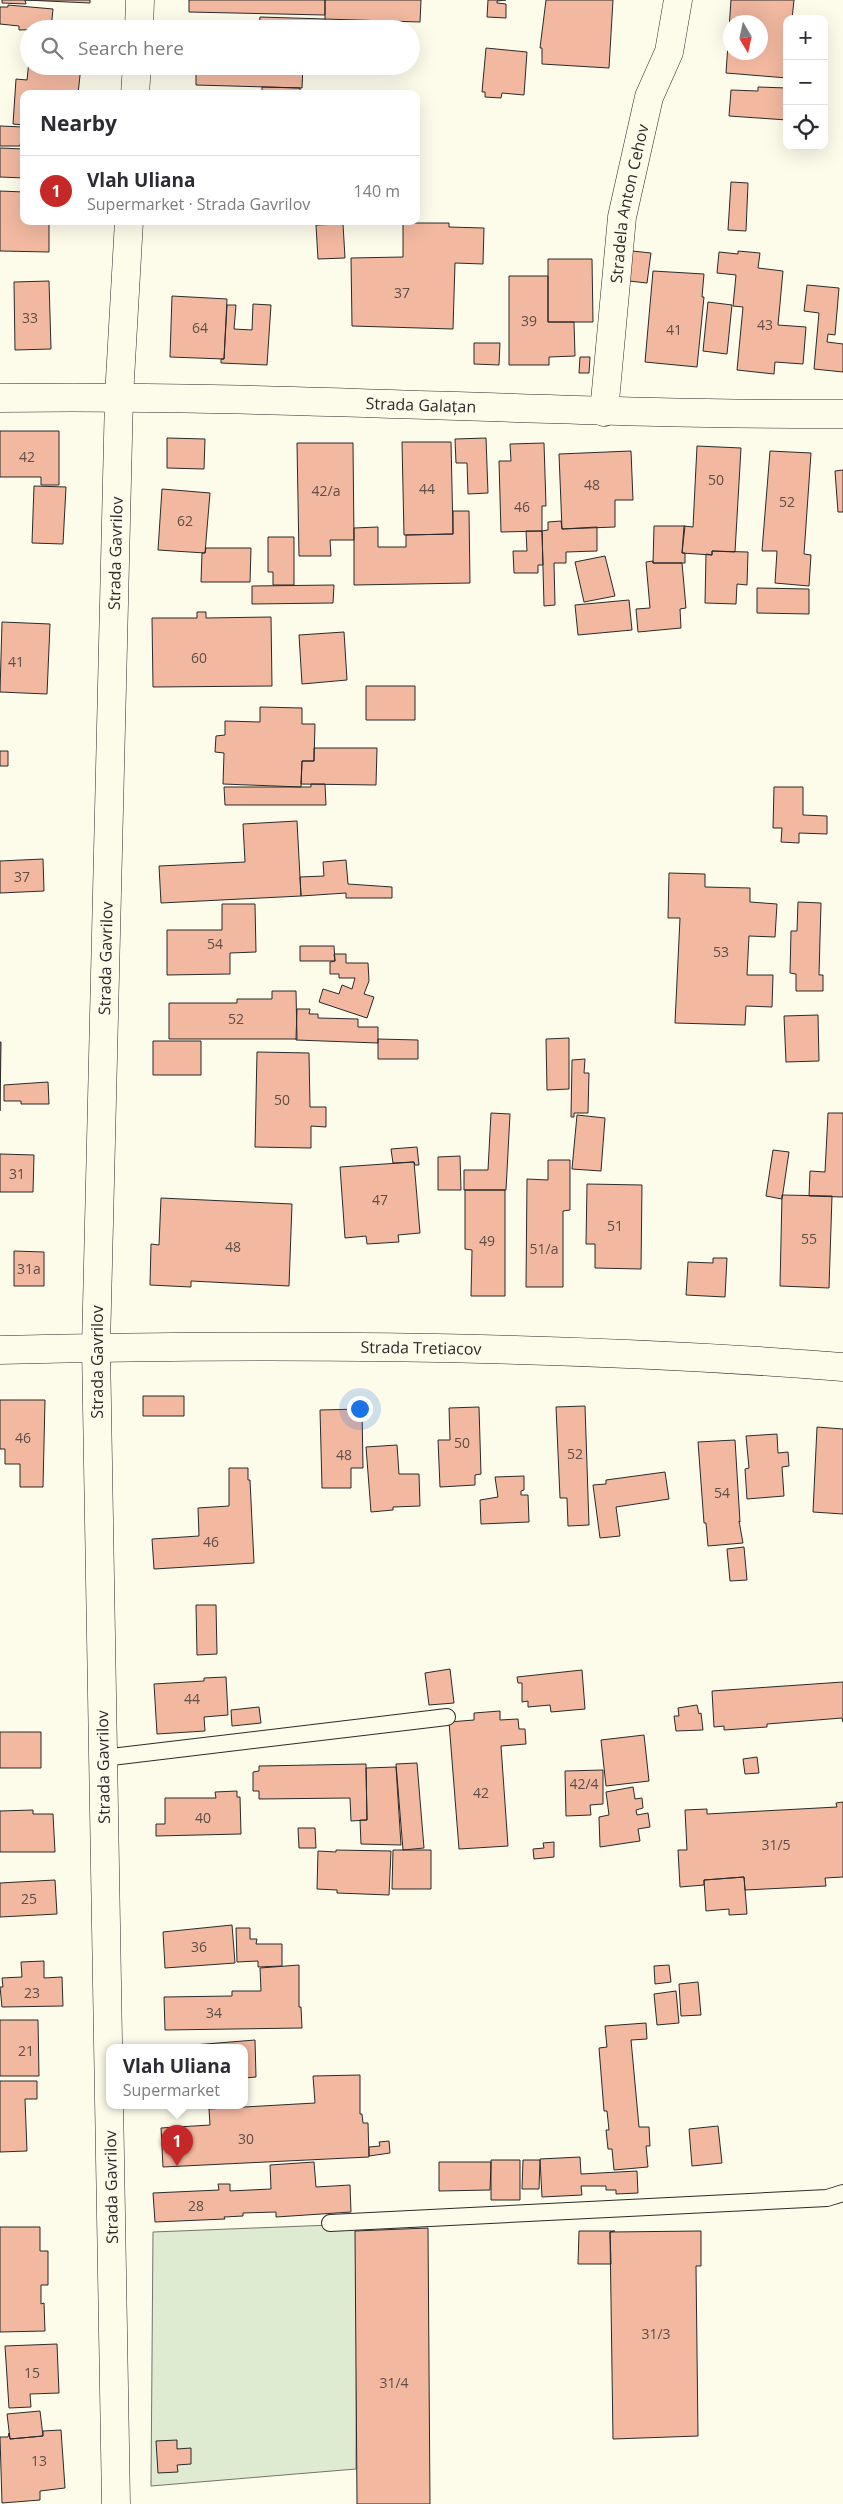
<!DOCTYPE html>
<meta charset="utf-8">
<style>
:root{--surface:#fff;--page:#f7f7f7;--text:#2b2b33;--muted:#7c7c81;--line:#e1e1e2;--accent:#c62828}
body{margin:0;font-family:"Open Sans",sans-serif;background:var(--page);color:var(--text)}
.controls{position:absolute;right:15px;top:15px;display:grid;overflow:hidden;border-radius:10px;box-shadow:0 5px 20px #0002}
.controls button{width:45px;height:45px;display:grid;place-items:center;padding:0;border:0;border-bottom:1px solid var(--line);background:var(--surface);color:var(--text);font:25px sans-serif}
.compass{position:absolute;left:723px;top:15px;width:45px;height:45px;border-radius:50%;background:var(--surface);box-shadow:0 5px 20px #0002;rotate:171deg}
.you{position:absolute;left:359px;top:1408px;width:18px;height:18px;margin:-12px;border:4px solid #fff;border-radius:50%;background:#1a73e8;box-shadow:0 0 0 8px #1a73e833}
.badge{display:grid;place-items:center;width:32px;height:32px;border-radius:50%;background:var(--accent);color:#fff;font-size:16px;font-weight:700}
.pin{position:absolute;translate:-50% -41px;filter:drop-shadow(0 1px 2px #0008)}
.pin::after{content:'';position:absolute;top:26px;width:18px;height:15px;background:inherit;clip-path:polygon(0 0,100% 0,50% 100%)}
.popup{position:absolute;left:106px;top:2044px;width:142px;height:65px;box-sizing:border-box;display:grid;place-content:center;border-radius:10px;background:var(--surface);filter:drop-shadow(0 1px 4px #0005);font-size:16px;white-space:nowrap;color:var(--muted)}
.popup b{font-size:19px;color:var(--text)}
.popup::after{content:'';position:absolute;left:50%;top:100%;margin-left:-10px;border:10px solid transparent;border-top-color:var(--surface)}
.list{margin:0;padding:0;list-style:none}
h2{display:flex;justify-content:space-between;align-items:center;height:65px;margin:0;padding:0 20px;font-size:21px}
h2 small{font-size:16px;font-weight:400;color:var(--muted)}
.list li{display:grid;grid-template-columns:32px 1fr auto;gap:15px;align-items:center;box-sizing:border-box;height:70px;padding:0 20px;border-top:1px solid var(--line)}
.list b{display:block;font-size:19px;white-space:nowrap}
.list p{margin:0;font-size:16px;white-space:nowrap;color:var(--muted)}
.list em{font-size:16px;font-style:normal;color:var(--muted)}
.icon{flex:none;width:28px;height:28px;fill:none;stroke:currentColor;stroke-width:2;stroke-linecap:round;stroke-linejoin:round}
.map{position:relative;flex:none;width:843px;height:2504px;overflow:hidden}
.search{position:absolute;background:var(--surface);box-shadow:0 5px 20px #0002;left:20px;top:20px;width:400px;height:55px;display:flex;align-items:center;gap:12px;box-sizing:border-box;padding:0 18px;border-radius:28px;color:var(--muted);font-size:19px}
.panel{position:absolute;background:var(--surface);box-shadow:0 5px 20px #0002;left:20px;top:90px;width:400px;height:135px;border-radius:10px}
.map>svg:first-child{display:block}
.park{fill:#deebd1;stroke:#74746e}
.building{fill:#f2b8a0;stroke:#2b2b2b;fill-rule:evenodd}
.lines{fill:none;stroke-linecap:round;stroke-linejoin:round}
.lane-casing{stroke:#2b2b2b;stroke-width:18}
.street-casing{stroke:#2b2b2b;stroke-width:29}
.secondary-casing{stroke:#2b2b2b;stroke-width:29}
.lane{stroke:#fdfbea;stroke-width:16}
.street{stroke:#fdfbea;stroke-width:28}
.secondary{stroke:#fdfbea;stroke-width:28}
.labels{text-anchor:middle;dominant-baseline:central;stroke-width:4;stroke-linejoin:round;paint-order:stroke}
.number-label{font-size:14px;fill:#5d4e48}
.street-label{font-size:16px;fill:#2b2b2b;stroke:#fdfbea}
</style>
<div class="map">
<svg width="843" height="2504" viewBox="0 0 843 2504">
<rect width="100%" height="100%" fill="#fdfbea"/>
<path class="park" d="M357,2224L356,2469L151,2486L153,2232Z"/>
<path class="building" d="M2,0H90V3L25,0L26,4L2,3Z
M189,0H325V15L189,12Z
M325,0H421L420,22L325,19Z
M488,0H506L497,1V3L506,4V18L487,17Z
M546,0H613L609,68L542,64V48H540Z
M731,0H794L792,19H787V78L726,73ZM730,22H760V52H730Z
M8,5L53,9L51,29L19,30V26L0,24V7H8Z
M260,17L325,19V29H259Z
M486,48L527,52L524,95L502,93L501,98L485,97V92H482Z
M29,61V66H81L78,94H24V125L13,124L16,79L27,80Z
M196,66H303L302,88L196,85Z
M262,87L300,88V94H302H262Z
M758,87L787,88V120L729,116L731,90L758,91Z
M0,126L23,127L20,146H0Z
M0,148L24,149V178L0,177Z
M731,182L748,183L746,231L728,230Z
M0,191L24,192V221H49V252L0,251Z
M239,221H310V222H239Z
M310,221H361V223L310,222Z
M403,223H449V227L484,228L483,264L455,263L453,329L352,326L351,258L403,257Z
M343,224L345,258L318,259L316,225Z
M632,251L651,253L647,283L629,281Z
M738,251L760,253L758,268L783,271L778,325L806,327L803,364L775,362L774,374L737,370L743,307L733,306L736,275L717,273L719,252L738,254Z
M548,259H592L593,322H548Z
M653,271L704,274L702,297H704L697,367L645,362Z
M509,276H548V322H574L575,356L549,357V365H509Z
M49,281L51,349L15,350L14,282Z
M807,285L839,288L835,335L828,334L827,342L843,344V372L814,369L819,313L804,311Z
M172,296L227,299L224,359L170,357Z
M708,302L732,305L727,354L703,351Z
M253,304L271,305L267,365L221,363V359H224L227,305H236L234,329L252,330Z
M474,343H500L499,365L474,364Z
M580,357H590L589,373H579Z
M0,431H59V485H41V477H0Z
M167,438L205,439L204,469L167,468Z
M486,438L488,493L468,494L467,463H456L455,439Z
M402,442H451L453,534L404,535Z
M297,443H353L354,540H330L331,556H299Z
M544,443L546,506H542V531L501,532L499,461H511L510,444Z
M697,446L741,448L735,552L712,551V555L682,553L684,526L693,527Z
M631,451L633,500H615V527L562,529L559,454Z
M770,451L811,453L804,554L811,555L809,586L775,583L777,551H762Z
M843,470V512H838L835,471Z
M34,486L66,487L63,544L32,543Z
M162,489L210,493L205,553L158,550Z
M453,511H469L470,583L354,585V528L378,527V547H406V535L453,534Z
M561,521L562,529L597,527V551L566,552V563H554L555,605L544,606L542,531L548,530V522Z
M654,526H685L682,553H685V563H653Z
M526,531H542L543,565H538V573H514L513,551H527Z
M268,537H294V585H273V572H268Z
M206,548H251L250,582H201L202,553H205Z
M712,551L748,552L747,585L737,584L736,604L705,603L706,554L712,555Z
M605,556L615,596L584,602L575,562Z
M653,561V563H682L686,608L680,609L681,628L638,632L636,609L650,608L646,562Z
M334,585L333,603L252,604V586Z
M757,588L809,589V614L757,613Z
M629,600L632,630L578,635L575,605Z
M197,612H206V618L271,617L272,686L153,687L152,618H197Z
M2,622L50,624L47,694L0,692Z
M344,632L347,680L302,684L299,635Z
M366,686H415V720H366Z
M260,707L302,708V724H315L314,761H302L301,787L223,784L224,753L215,752L216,736L225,735V721L260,722Z
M314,748H377L376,785L301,784L302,761H314Z
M0,751H8V766H0Z
M311,784H325L326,805H225L224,787H311Z
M774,787H803V815L827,816V834L799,833V843L781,842L782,828H773Z
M297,821L301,896L161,903L159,866L245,862L243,824Z
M43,859L44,891L0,893V861Z
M346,860L348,884L392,887V898H346V893L301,896L300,877L324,876L323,862Z
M669,873L705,874V887L750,888V902L777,904L775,937L749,936L747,975H773L772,1007L746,1006L745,1025L675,1023L680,918H668Z
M798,902L821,903L819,975H823V991H796V974L790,973L791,931H797Z
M222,904H255L256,952L230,953V974L167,975V930H222Z
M300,946H334L335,961H300Z
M334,954H346V963H368L369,981L364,994L374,997L367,1018L319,1002L323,989L339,994L342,985L352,989L355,978H339V974H330V962L335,961Z
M272,991H296L297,1039H169V1003H237V999H272Z
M297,1009H310L309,1014H318V1018L358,1019V1027H378V1043L296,1040Z
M818,1015L819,1061L786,1062L784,1016Z
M569,1038V1089L547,1090L546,1039Z
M378,1039L418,1040V1059H378Z
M153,1041H201V1075H153Z
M0,1042H1L0,1111Z
M257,1052L309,1053L310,1107H326V1127L311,1126V1148L255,1147Z
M585,1059L584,1073H589L588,1113H574V1117H571L572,1060Z
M48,1082L49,1104H21V1101H4V1085Z
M491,1113L510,1114L506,1190H464V1170H488Z
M828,1113H843V1197L809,1196L810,1171L825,1172Z
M577,1115L605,1118L601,1171L572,1169Z
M417,1147L419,1165H415L414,1162L393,1163L391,1149Z
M773,1150L789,1152L782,1199L766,1196Z
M0,1154L34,1155L33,1192H0Z
M460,1156L461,1190H438V1157Z
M548,1160H570V1210L563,1211V1287H526L527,1179L548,1180Z
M414,1162L420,1233L398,1235L399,1242L367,1244L366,1236L345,1238L340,1167Z
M587,1184L642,1185L641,1269L595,1268V1244H586Z
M465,1190H505V1296H471L472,1250L465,1249Z
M782,1195L832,1196L829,1288L780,1286Z
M161,1198L292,1204L289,1286L191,1281V1287L150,1285L151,1244L159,1245Z
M14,1251L44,1252V1286H14Z
M713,1258H727L725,1297L686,1295L688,1262L713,1263Z
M143,1396H184V1416H143Z
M0,1400H45L43,1487H20V1464H5V1449H0Z
M585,1406L589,1525L568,1526L567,1498H560L556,1407Z
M479,1407L481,1474L475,1475V1485L440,1487L438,1440H450L449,1408Z
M362,1409L363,1468H351V1488H322L320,1410Z
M817,1427L843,1429V1514L813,1512Z
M777,1434L778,1453L788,1452L789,1466L782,1467L784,1496L747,1499L745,1469L749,1468L746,1436Z
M735,1440L740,1522L739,1521L743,1543L708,1546L706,1523H704L698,1442Z
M397,1445L399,1474H419L420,1506L393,1507V1510L371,1512L366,1447Z
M229,1468H248V1480H250L254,1563L154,1569L152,1539L199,1536L198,1508L229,1506Z
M665,1472L669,1499L616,1507L620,1536L600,1538L593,1485L606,1484V1480Z
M524,1476V1490L521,1491V1495H528L529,1522L481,1524L480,1500L498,1497L495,1477Z
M744,1547L747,1580L730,1581L727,1549Z
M196,1605H216L217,1654L197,1655Z
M450,1669L454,1703L429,1705L425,1673Z
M582,1670L585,1709L551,1712L550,1705L528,1707V1701L522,1702V1683H518L517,1677Z
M226,1677L228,1715L204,1717L205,1731L157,1734L154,1684L204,1681V1678Z
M843,1682V1722L842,1718L767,1724V1727L724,1730V1726L714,1727L712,1691Z
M697,1705L699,1714L701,1713L703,1730L676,1731L674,1716H679L678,1708Z
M259,1707L261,1723L232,1726L231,1710Z
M500,1711V1720L518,1719L519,1729H525L526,1744L501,1746L508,1846L459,1849L449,1722L474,1720V1713Z
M0,1732H41V1768H0Z
M644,1735L649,1781L606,1786L601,1740Z
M757,1757L759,1773L745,1774L743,1759Z
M417,1763L424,1848L403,1850L396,1764Z
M366,1764L367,1820L351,1821L350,1798L259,1799V1791H253V1772L259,1771V1766Z
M396,1767L401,1845L361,1844L360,1820H367L366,1768Z
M603,1770V1804L590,1805L591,1815L566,1816L565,1771Z
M633,1787L635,1799L642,1798L643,1808L636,1810L637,1815L648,1813L650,1827L638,1829L640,1841L600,1847L599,1817L609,1815L606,1792Z
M237,1791V1797H240L241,1834L156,1836V1824H165V1798H216L215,1792Z
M843,1802V1877L825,1878L826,1886L745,1890L744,1877L704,1880V1885L680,1887L678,1850H687L685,1810L707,1809V1814L837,1807L836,1803Z
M33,1810V1814H53L55,1852H0V1811Z
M298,1828H315L316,1848H299Z
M554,1842V1857L534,1859L533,1849L544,1848L543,1843Z
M336,1850L391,1851L389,1895L337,1893V1890L317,1889L318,1851L336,1852Z
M393,1850H431V1889H392Z
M744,1877L747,1914L729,1915V1909L706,1911L704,1880Z
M55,1880L57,1914L0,1917V1883Z
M232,1925L235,1963L165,1968L163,1932Z
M236,1928H250V1939H257L256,1944H282V1966L258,1967V1961L237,1962Z
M44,1961V1978L62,1977L63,2006L2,2007L0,1987H3L2,1978L22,1977L21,1962Z
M299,1965V2007H301L302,2028L165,2030L164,1997L232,1996V1991H261L260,1968Z
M669,1965L671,1982L655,1984L654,1966Z
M698,1982L701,2015L681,2016L679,1984Z
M676,1991L679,2023L657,2025L654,1994Z
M0,2020H38L39,2076H0Z
M646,2023L647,2039L631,2040L639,2127H649L650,2146H646L648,2167L614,2170L612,2149H608L606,2130H609L607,2111H604L599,2048L607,2047L605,2026Z
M255,2040L256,2077L244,2078V2047H169Z
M360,2075V2114H362L363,2123H368L369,2157L163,2167L161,2128L210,2125L209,2109L315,2103L313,2076Z
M0,2081H37V2099H25L27,2151L0,2152Z
M718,2126L722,2163L692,2166L689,2129Z
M389,2141L390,2153L369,2156V2147L380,2146L379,2142Z
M580,2157L581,2174L637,2171L638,2193L616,2194V2190H606V2186H581L582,2195L542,2197L540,2159Z
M491,2160H520V2200H491Z
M523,2160H540L539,2189H522Z
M314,2162L316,2187L350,2185L351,2212L276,2217V2212L243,2213V2216L224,2217L225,2219L155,2222L153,2193L219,2190L218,2184H230V2191L271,2189L270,2165Z
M439,2162H491L490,2190L439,2191Z
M0,2227H40V2251H48V2285H41V2304L44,2303L45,2331L0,2332Z
M428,2228L430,2504H357L355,2231Z
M579,2231H615L610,2232L611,2264H578Z
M701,2231V2266H696L698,2436L613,2439L610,2232Z
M57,2344L59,2393L30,2394L31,2407L9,2408L5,2346Z
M40,2411L43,2436L10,2439L7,2414Z
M61,2430L65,2488L40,2491V2500L2,2503L0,2437H8L9,2433L10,2439L43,2436V2431Z
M177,2440V2449L191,2448V2464L177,2465L178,2472L158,2473L156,2441Z"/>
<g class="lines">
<defs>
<path id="lane" d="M103,1758L447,1717
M330,2223L827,2198L843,2193"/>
<g id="street">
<path d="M139,29L140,0"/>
<path d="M135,94L137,66"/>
<path id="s1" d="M0,398C281,394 562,415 843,414"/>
<path id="s2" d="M604,412L622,217L649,97L669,52L678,0"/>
<path id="s3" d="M116,2504L96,1347L119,397L129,221"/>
</g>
<g id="secondary">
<path id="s4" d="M0,1350C281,1343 563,1345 843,1367"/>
</g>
</defs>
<use href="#lane" class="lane-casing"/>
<use href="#street" class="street-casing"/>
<use href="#secondary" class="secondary-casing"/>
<use href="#lane" class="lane"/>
<use href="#street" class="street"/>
<use href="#secondary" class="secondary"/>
</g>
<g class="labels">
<g class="number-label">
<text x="402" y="292">37</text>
<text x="30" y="317">33</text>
<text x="529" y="320">39</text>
<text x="765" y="324">43</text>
<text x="200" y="327">64</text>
<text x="674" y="329">41</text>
<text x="27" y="456">42</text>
<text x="716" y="479">50</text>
<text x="592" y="484">48</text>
<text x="427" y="488">44</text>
<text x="326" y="490">42/a</text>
<text x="787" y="501">52</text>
<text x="522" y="506">46</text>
<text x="185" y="520">62</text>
<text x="199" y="657">60</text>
<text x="16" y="661">41</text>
<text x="22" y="876">37</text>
<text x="215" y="943">54</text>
<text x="721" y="951">53</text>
<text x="236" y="1018">52</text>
<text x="282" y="1099">50</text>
<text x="17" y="1173">31</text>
<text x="380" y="1199">47</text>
<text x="615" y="1225">51</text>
<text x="809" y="1238">55</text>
<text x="487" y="1240">49</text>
<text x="233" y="1246">48</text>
<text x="544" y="1248">51/a</text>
<text x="29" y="1268">31a</text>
<text x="23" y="1437">46</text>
<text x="462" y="1442">50</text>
<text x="575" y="1453">52</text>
<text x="344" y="1454">48</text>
<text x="722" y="1492">54</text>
<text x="211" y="1541">46</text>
<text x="192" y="1698">44</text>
<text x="584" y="1783">42/4</text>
<text x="481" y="1792">42</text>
<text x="203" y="1817">40</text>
<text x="776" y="1844">31/5</text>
<text x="29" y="1898">25</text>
<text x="199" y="1946">36</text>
<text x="32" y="1992">23</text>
<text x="214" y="2012">34</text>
<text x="26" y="2050">21</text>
<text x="246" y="2138">30</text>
<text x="196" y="2205">28</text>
<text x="656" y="2333">31/3</text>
<text x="32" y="2372">15</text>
<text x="394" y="2382">31/4</text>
<text x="39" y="2460">13</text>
</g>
<g class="street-label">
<text stroke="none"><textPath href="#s2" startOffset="210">Stradela Anton Cehov</textPath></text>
<text stroke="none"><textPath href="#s1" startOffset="421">Strada Galațan</textPath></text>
<text stroke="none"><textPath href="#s3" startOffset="1951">Strada Gavrilov</textPath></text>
<text stroke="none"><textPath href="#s3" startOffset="1546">Strada Gavrilov</textPath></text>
<text stroke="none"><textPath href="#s4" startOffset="421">Strada Tretiacov</textPath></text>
<text transform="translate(97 1362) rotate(-90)">Strada Gavrilov</text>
<text transform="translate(103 1767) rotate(-91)">Strada Gavrilov</text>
<text transform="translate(111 2187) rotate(-91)">Strada Gavrilov</text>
</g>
</g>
</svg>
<div class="controls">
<button>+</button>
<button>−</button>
<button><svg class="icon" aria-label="locate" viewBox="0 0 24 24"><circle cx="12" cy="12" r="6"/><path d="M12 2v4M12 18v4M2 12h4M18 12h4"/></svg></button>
</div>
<svg class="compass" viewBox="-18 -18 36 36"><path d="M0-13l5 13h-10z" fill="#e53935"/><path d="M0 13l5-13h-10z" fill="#7c7c81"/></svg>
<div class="you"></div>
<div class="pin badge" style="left:177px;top:2166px">1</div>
<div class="popup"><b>Vlah Uliana</b>Supermarket</div>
<div class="search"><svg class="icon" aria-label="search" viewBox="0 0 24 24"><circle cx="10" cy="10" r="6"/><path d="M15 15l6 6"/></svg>Search here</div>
<section class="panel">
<h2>Nearby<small></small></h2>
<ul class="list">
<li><span class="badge">1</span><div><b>Vlah Uliana</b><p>Supermarket · Strada Gavrilov</p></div><em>140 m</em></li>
</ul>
</section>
</div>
